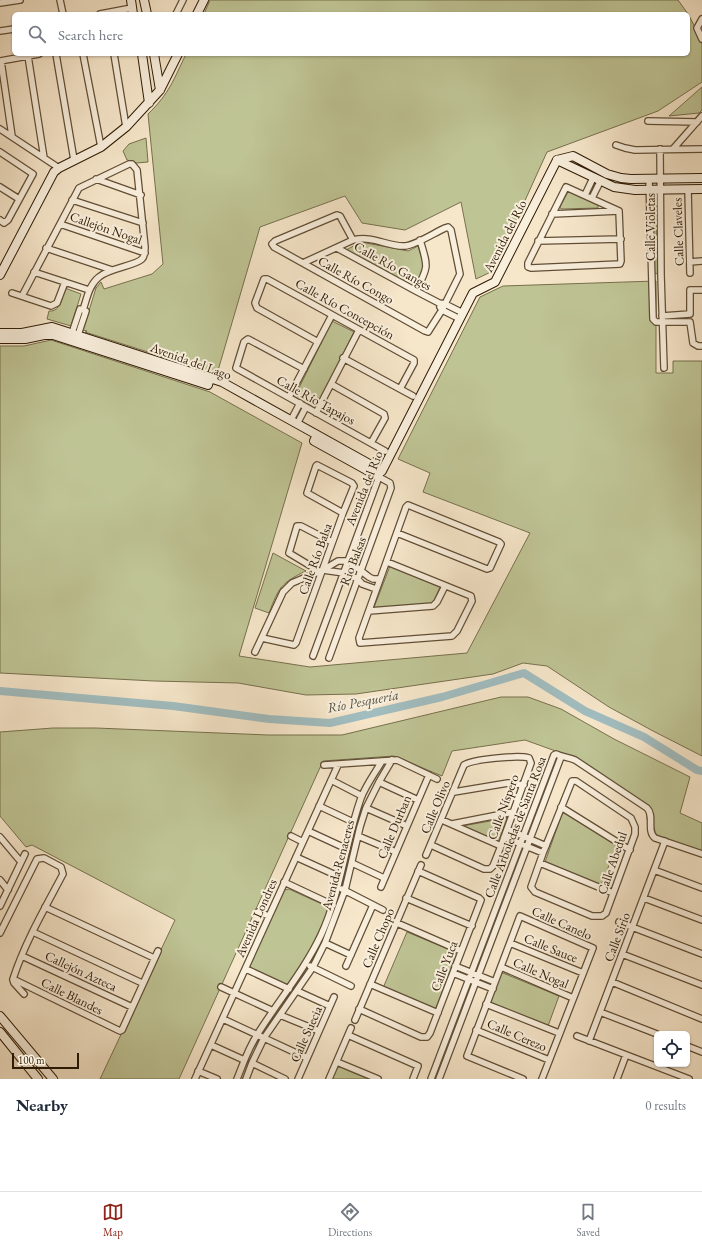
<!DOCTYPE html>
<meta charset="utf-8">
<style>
:root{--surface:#fff;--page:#f6f6f7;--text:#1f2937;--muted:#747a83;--line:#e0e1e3;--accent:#8f2418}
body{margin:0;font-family:"EB Garamond",serif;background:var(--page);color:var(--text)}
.controls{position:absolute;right:12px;bottom:12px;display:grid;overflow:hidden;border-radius:6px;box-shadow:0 1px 3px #0004}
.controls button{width:36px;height:36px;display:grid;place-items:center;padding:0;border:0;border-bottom:1px solid var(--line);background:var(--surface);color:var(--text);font:20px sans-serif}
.scale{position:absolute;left:12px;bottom:10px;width:67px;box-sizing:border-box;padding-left:4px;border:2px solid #2f1c04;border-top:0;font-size:11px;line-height:14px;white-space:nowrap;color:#2f1c04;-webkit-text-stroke:3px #f9efdd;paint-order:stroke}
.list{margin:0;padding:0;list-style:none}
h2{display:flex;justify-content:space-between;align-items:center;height:52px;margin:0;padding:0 16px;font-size:17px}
h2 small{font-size:13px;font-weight:400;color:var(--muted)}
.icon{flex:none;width:22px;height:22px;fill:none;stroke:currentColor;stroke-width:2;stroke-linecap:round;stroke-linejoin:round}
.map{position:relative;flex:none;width:702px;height:1079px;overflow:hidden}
.search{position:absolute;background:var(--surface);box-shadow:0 1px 3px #0004;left:12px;right:12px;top:12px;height:44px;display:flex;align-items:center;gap:10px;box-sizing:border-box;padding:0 14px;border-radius:6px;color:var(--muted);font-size:15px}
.sheet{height:112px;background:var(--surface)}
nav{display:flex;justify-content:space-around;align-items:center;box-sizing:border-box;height:56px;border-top:1px solid var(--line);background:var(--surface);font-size:11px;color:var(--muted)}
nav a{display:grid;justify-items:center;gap:2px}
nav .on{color:var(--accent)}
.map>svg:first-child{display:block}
.green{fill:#bfc495;stroke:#77704c}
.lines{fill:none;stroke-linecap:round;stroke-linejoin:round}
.river{stroke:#a1bdc0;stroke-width:8}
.street-casing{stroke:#614e36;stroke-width:8}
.secondary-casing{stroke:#2f1c04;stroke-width:10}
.street{stroke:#f9efdd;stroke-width:5.5}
.secondary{stroke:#f9efdd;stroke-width:8}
.labels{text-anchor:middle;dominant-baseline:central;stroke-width:4;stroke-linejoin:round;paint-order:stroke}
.street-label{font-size:13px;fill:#2f1c04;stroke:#f9efdd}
.water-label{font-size:14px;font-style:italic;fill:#575446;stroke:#f9efdd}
</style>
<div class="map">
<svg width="702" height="1079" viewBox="0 0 702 1079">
<rect width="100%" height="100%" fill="#f6e6ca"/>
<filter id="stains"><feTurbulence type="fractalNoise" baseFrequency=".005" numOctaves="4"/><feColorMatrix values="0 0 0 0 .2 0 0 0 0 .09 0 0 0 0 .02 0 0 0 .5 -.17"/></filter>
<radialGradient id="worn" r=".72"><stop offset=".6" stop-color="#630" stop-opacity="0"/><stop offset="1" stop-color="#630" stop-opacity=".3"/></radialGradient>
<path class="green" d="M210,0H678L688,14L702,40V82L658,111L547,152L493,271L476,279L461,202L405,230L362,223L345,196L260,227L217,374L85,332L87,331L83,330L96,288L101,282L104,289L152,274L163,264L148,114C169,94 174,79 186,54H688V14H204Z
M702,87V110L699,113L669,116Z
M146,138L148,162L137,163L127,160L123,151L129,144Z
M569,191L598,205V208L561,209L560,207L568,192Z
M651,194H656L658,274L653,273Z
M361,242L408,251L418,246L425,269L415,288L346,250Z
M656,281V373H673V361H702V756L653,731L609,707L547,666L523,663L493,674L356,694L306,695L238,683L154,681L0,673V346H24L51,340L210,392L302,443L239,656L310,667L467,653L530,533L423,492L430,473L398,459L480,297L503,286Z
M65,288L81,294L71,326L47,319L49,311C61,312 62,297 65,288Z
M332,321L354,332L316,409L294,398Z
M273,553L306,571C281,583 279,587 269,613L255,608Z
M390,566L440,587L433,603L373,610Z
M501,697H528L561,709L614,739L690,777L680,813L702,823V852L649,832L646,810L564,754L525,740L452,751L442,776L394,756L323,761L179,1079H100L175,920L32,845L26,847L0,816V732L53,728H96L268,735H342Z
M563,811L617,846L601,885L545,862Z
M507,818L498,843L462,826Z
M289,889L326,906L328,911C317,937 305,961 290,984H285L251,969L250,965L284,890Z
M407,932L455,952L456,955L436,1008L433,1010L383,988Z
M503,973L559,996L548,1026L492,1004L490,1001L499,975Z
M340,1067L368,1079H331L336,1068Z"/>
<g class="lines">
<path class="river" d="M0,691L173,706L269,719L330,723L442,697L524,673L585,711L644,737L697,770L702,771"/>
<defs>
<path id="street" d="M60,0L63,14
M0,3L20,0
M100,14L132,8
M176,14L183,0
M702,19L697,28L702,39
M0,31L14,29
M56,54L74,160
M83,54L101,147
M114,54L126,127
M28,56L44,158
M0,61L39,54
M1,61L12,136
M648,121L697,122
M0,129L59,168
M616,145L625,148L635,150L702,149
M660,149L661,275L664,368
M673,149L702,116
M0,152L33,174L8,220L4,223L0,220
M96,179L141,195
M649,179L653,319L656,322H690L693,343L698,346H702
M0,187L19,199
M566,187L619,211L621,261L620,264L531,268L528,267V263Z
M688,189L690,273
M585,195L593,178
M592,198L600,182
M72,200L143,223
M552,214L619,211
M60,224L145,253
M538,241L621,239
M46,248L112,270
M337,248L416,291L439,303L445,304L463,313
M690,262L702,261
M303,263L353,240C374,235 387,247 405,246C416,245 434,233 445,228L448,227L451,230L460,274L442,310L428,332L425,331L274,247L272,244L275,241L337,215L340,216L353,240
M34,272L89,290
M416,291C429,266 428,267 420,240
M12,293L51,306L57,303L65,282
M22,296L79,188L129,164H132L137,170L145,247C145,251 145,256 142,259C135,266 109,268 99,277C89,285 87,298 83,310
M440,307L442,310L460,319
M662,316L690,314V290H702
M72,333L80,309L86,311L78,335
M318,342L257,308L255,303L264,279H267L414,360V363L400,389
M343,358L413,396
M304,369L248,339L244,342L236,368L385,451
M331,384L384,414L385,418L371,443
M289,397L332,315
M316,413L359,330
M291,420L300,403
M297,424L306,407
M387,562L471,596L472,601L457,631L452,636L360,643L359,638L406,507L408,505L499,542L501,544L490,568L487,569L397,533
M323,570L344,573L358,579L362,584L376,589
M319,571L289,553L297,526H301L332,542
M369,611L433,606L437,602L445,586
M262,638L294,645L296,643L343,513L354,486L352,483L317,465L316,466L307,493L343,513
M255,652L283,592L292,583L323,570L338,561H348L356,567L369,577L373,579H380
M313,656L380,474
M329,658L391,488L390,483L379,477
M324,765L397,760L437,779
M331,780L362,796
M572,781H576L631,818L635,827V834L606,913L602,916H592L535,892L531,887L543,853Z
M379,782L418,800
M454,792L508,783L524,785
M319,806L353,822
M561,807L630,850
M366,808L407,826
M442,820L501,846
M452,824L513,812
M507,829L546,846
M308,831L347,849
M291,836L303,842
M358,836L396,852
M0,837L21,862
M504,837L543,853
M426,855L464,765C472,759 519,755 529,758L531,763L501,846L493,866L490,869H484L431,845
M296,857L340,877
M352,863L384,878
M540,863L613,893
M654,870L702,888
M0,880L8,890
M284,882L333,905
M381,887L429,775
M342,889L383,910
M406,898L472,926
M644,898L702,920
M0,906L25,854
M45,907L154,958
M258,912L269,916
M619,922L702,954
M397,923L461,951
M33,932L142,983
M0,933L37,859L44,858L61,867L63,874C45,908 25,942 13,979
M325,943L351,955
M510,943L583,973
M622,954L702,985
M22,956L132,1007
M310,966L351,986
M346,966L373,905
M455,966L495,982
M501,967L573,998
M246,969L289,989
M453,973L493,989
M13,979L120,1031L122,1030L158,951
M13,980L14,983L24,994
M612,982L702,1019
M370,984L438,1013
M221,987L273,1011
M297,991L330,1006
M486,1004L559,1033
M359,1009L421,1037H427L430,1033L481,900L479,898L418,871
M600,1012L657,1034
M280,1015L319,1031
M223,1019L307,1058
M355,1020L421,865
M476,1030L549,1060
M348,1035L418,1066L413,1079
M577,1036L689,1079
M589,1041L665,841
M211,1045L244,1060
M687,1046L702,1052
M337,1062L378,1079
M252,1063L285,1079
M198,1071L217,1079
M195,1079L338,765
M237,1079C243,1064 248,1049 257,1035C278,1001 304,971 321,935C341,892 345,843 361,798C366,785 375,773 382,761
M246,1079L252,1063L264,1038L313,967L325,943L345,890L360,827L366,808L379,782L392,760
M298,1079L334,997
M329,1079L351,1028
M431,1079L554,755L556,754C562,757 568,757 575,760L647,808C655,816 646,831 655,838L702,854
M439,1079L561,757
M523,1079L467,1056L520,916L593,948L542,1079
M617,1079L626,1055"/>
<path id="secondary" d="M131,0L133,14
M144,0L147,14
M197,14L204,0
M142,54L149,103
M154,54L160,90
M557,160L614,187L635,190L702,189
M557,160L573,156L607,174L621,178L631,179L702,178
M0,275L54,172L59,168L101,147L126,127L160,90L178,54
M0,333H22L52,327L222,382L382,471L473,293L495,282L557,160
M0,339H25L44,335H53L208,385L210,378
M317,435L314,441L379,477
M0,1016L53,1079
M0,1032L38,1079"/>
</defs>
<use href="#street" class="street-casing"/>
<use href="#secondary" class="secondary-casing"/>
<use href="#street" class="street"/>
<use href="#secondary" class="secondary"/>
</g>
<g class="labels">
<g class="street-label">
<text transform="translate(650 227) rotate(-90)">Calle Violetas</text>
<text transform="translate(106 228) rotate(19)">Callejón Nogal</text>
<text transform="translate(678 232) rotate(-92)">Calle Claveles</text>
<text transform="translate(505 236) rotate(-63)">Avenida del Río</text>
<text transform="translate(393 266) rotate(29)">Calle Río Ganges</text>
<text transform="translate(356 280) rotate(29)">Calle Río Congo</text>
<text transform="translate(345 309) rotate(29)">Calle Río Concepción</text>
<text transform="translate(191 361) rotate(20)">Avenida del Lago</text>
<text transform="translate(316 400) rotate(29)">Calle Río Tapajos</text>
<text transform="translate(364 488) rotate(-68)">Avenida del Rio</text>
<text transform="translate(315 559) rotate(-70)">Calle Río Balsa</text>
<text transform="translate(353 561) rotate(-69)">Rio Balsas</text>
<text transform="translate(435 807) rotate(-67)">Calle Olivo</text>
<text transform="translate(503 807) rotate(-70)">Calle Níspero</text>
<text transform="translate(394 827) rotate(-67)">Calle Durban</text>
<text transform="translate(515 827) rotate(-69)">Calle Arboledas de Santa Rosa</text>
<text transform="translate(612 863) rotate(-71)">Calle Abedul</text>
<text transform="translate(338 865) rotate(-75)">Avenida Renaceres</text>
<text transform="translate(256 918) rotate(-66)">Avenida Londres</text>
<text transform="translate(562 923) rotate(24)">Calle Canelo</text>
<text transform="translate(617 937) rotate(-69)">Calle Sirio</text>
<text transform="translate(378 938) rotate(-67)">Calle Chopo</text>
<text transform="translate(551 948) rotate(22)">Calle Sauce</text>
<text transform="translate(444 966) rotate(-69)">Calle Yuca</text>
<text transform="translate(81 971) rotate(25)">Callejón Azteca</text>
<text transform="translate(541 973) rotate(23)">Calle Nogal</text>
<text transform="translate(72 996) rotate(26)">Calle Blandes</text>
<text transform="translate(306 1034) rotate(-66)">Calle Suecia</text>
<text transform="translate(517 1035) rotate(23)">Calle Cerezo</text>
</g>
<g class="water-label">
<text transform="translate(363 701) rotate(-11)">Río Pesquería</text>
</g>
</g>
<rect width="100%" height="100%" filter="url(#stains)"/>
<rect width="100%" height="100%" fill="url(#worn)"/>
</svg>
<div class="controls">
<button><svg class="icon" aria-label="locate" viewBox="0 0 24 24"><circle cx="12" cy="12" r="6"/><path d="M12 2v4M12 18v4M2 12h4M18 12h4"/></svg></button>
</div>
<div class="scale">100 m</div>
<div class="search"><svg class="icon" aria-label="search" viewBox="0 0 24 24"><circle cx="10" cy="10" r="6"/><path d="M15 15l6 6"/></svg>Search here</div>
</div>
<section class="sheet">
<h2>Nearby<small>0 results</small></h2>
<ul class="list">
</ul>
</section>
<nav>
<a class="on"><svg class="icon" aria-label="map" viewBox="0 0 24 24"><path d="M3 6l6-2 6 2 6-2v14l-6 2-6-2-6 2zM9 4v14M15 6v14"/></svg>Map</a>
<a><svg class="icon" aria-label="directions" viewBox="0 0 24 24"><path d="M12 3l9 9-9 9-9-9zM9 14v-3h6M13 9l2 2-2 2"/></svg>Directions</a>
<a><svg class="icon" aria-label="saved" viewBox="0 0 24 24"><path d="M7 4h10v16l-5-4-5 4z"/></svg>Saved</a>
</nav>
